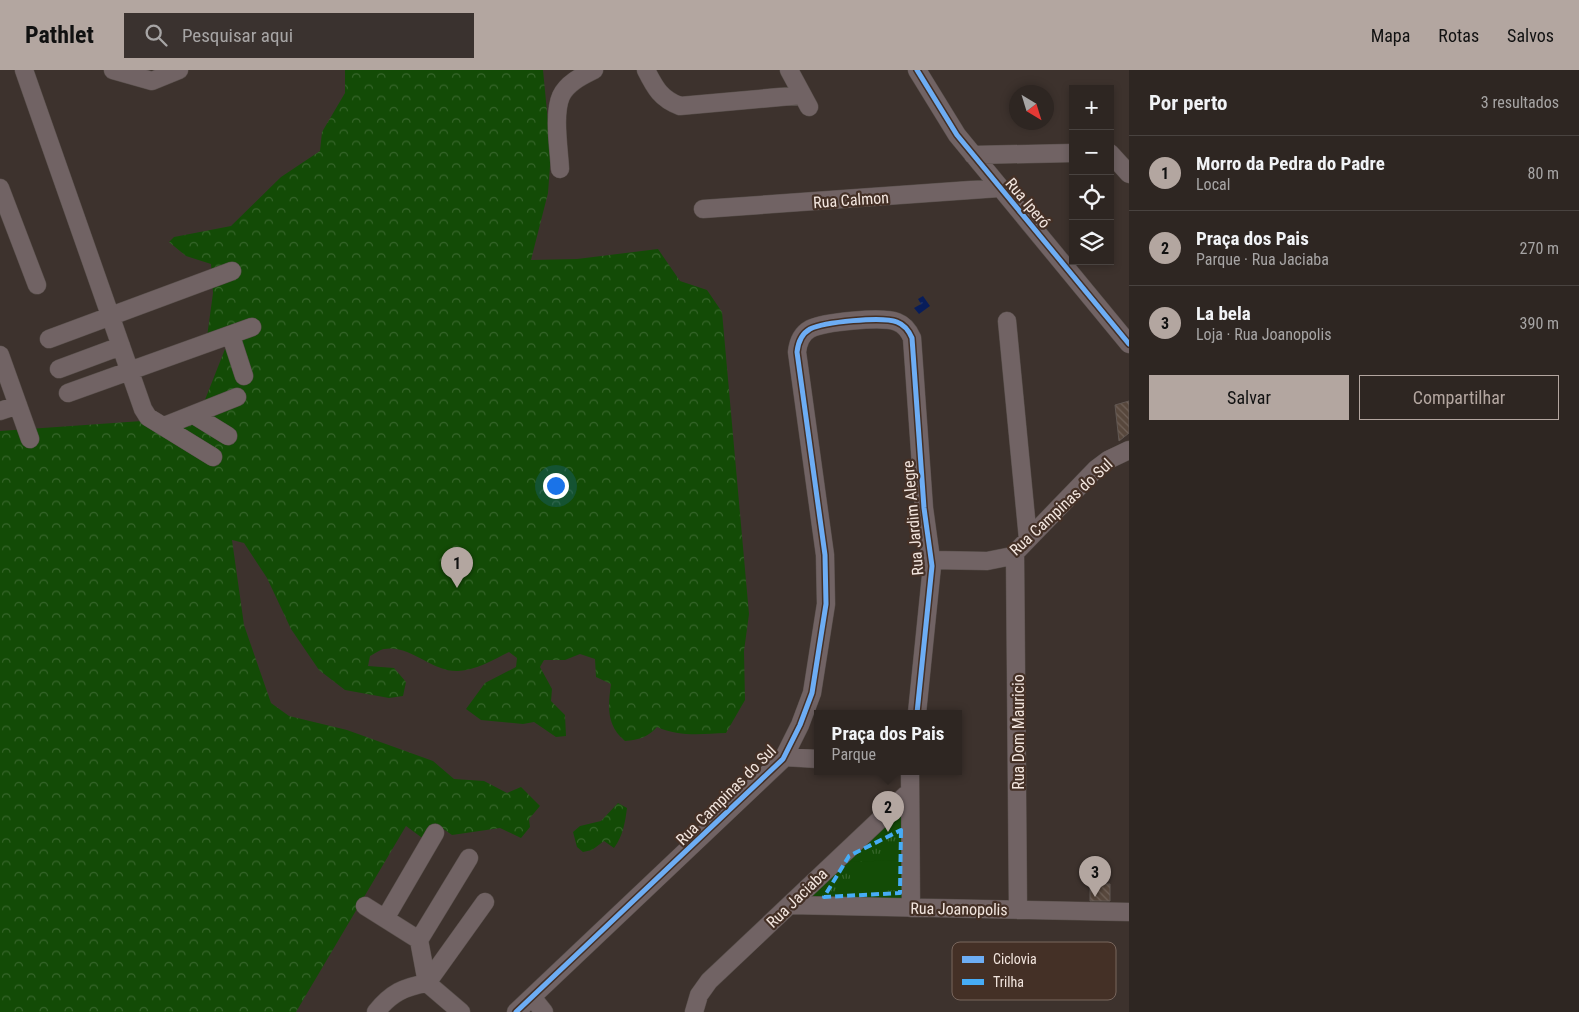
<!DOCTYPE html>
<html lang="pt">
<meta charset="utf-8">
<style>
:root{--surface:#2e2622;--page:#3a322f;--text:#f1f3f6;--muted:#a7a5a5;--line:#494340;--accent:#b3a6a0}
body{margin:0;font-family:"Roboto Condensed",sans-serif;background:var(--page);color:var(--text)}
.controls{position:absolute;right:15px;top:15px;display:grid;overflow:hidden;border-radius:0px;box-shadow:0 2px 8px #0003}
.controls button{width:45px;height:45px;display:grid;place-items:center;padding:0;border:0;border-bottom:1px solid var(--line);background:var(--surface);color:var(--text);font:25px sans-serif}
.compass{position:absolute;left:1009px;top:15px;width:45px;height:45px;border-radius:50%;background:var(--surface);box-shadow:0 2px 8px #0003;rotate:142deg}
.you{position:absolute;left:555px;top:415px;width:18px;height:18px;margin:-12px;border:4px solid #fff;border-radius:50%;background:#1a73e8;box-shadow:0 0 0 8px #1a73e833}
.badge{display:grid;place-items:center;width:32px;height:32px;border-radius:50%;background:var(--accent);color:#111;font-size:16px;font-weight:700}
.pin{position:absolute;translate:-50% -41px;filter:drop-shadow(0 1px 2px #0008)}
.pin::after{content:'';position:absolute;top:26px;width:18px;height:15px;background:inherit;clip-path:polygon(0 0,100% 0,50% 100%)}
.popup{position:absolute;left:814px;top:640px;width:148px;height:65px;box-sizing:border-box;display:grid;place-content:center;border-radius:0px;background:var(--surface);filter:drop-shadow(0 1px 4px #0005);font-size:16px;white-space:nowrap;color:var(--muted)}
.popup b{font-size:19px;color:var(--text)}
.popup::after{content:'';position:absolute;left:50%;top:100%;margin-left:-10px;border:10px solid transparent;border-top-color:var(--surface)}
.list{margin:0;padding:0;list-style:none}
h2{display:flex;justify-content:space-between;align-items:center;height:65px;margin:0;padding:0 20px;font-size:21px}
h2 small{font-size:16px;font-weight:400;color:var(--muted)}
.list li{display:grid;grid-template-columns:32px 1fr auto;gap:15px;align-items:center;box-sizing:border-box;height:75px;padding:0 20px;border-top:1px solid var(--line)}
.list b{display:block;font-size:19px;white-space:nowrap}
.list p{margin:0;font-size:16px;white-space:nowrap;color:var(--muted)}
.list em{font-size:16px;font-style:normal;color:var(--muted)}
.actions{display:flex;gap:10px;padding:15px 20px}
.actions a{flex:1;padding:11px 0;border:1px solid var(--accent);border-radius:0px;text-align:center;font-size:18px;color:var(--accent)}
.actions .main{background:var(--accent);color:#111}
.icon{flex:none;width:28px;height:28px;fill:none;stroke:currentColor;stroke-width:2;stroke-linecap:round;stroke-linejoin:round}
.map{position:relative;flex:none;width:1129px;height:942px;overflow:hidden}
header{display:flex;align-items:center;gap:30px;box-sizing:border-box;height:70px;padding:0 25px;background:var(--accent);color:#111}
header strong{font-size:24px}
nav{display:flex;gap:28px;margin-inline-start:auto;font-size:18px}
.search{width:350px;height:45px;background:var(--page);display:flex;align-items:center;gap:12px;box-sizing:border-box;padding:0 18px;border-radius:0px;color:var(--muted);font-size:19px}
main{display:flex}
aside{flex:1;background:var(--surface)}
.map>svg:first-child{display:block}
.forest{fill:url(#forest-crowns)}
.park{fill:url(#park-tufts)}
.garden{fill:#134b06}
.water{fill:url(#water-ripples)}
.building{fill:url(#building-back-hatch);stroke:#615752}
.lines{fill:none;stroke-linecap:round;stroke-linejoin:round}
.minor-casing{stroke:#584f4b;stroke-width:19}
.minor{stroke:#716364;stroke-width:18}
.quiet{stroke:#46acf6;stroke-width:4;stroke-dasharray:8 4;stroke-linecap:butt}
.cycleway-casing{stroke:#443026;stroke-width:8}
.cycleway{stroke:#6dadf4;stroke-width:5}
.labels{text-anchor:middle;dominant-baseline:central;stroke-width:4.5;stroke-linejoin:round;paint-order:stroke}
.street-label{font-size:16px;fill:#f2e5de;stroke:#443026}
.key{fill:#443026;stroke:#78665d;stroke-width:1}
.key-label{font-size:14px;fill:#f2e5de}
</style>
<header>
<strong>Pathlet</strong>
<div class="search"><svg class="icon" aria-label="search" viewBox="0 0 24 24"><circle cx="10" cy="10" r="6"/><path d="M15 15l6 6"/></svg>Pesquisar aqui</div>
<nav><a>Mapa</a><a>Rotas</a><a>Salvos</a></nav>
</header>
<main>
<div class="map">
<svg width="1129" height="942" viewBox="0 0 1129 942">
<defs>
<pattern id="forest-crowns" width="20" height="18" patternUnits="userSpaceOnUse" patternTransform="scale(1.25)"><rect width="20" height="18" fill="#134b06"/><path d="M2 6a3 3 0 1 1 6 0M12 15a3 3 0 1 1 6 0" fill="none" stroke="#36652a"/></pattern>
<pattern id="park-tufts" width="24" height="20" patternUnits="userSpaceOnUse" patternTransform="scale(1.25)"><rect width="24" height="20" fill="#134b06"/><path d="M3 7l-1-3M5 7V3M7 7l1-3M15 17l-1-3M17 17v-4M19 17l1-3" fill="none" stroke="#36652a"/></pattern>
<pattern id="water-ripples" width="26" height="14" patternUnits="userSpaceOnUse" patternTransform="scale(1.25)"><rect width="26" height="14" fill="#081d5a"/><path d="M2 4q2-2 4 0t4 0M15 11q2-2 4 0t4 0" fill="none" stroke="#2c3e71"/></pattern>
<pattern id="building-back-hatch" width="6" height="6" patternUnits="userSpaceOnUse" patternTransform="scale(1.25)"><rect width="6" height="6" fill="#57473c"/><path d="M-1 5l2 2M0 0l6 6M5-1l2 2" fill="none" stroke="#706158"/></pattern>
</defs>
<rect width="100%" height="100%" fill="#3d322d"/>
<path class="forest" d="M345,0H543L551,83L548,123L531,190L577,189L658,179L680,211L707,220L722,242L749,544L744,581L745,630L726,663C702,664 679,667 657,657C648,667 639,670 625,671C606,655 608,636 611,614L596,607L595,589L580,584L565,590H544L540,597L552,619L551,631L565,645L566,666L556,667L534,652L523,654L481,650L466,639L485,613L516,597L517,588L509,582C493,590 476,600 458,601C432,602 410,574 384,579C379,580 374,584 370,586L368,596L394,598L406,612L403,626L389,628L345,620L319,600L291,559L267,508L244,473L232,470L244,555L271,633L289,646L347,660L433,691L454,709L484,711L507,723L521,717L540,736L529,749L530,757L521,768L500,758L452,765L435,753L425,770L406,756L296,942H0V361L156,350H197L227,274L207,267L213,223L211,194L186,186L169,172L174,167L231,156L281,107L320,81L322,62L345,23Z
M618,733L627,738C625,753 623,766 614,778L604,771L592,780L583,782L577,777L573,762L580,756L601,751Z"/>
<path class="park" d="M910,722V836H790Z"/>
<path class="garden" d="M898,790V820L850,822V792Z"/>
<path class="water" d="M923,226L930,236L919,244L914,238L921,234L918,229Z"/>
<path class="building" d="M1129,331V363L1119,371L1115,335Z
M1090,814H1110V831H1090Z"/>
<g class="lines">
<defs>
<path id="minor" d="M24,0L143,339L148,347L213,387
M113,0L152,11L179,0
M646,0C655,18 661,29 680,36L802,25
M789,0L809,37
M917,0L957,65L1129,274
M1110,83L1129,104
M973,85L1073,83
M560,99C559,79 553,44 561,26C567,13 582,6 594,0
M0,118L37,215
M703,139L999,118
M1007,251L1028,469
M231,266L244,306
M49,269L232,201
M0,285L30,369
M59,299L121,276
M68,323L252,257
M0,341L18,335
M194,345L228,366
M164,356L237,327
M1015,484L1018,840
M932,490L987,491L1012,486L1096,399L1108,390L1129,380
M785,687L818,689
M910,701L911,838
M790,835L1129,842
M365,836L419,870
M386,847L435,763
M532,927L544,942
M376,942C391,923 404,917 427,913L485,832
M461,942L427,913L419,870L469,788
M516,942L783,689L800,655L812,623L826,534L825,485L797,282C798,273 801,264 810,259C824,252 882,246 897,252C905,255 909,261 912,268L924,438L932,496L917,643
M694,942L699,925L709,911L910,721"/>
</defs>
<use href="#minor" class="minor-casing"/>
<use href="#minor" class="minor"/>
<path class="quiet" d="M901,760L900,823L824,827L849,786Z"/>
<defs>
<path id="cycleway" d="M917,0L957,65L1129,274
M516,942L783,689L800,655L812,623L826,534L825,485L797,282C798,273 801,264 810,259C824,252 882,246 897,252C905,255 909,261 912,268L924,438L932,496L917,643"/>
</defs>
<use href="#cycleway" class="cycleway-casing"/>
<use href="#cycleway" class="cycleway"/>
</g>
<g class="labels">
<g class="street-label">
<text transform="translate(851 130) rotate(-4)">Rua Calmon</text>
<text transform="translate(1028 133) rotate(50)">Rua Iperó</text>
<text transform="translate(1061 437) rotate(-43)">Rua Campinas do Sul</text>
<text transform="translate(913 448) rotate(-95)">Rua Jardim Alegre</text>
<text transform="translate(1018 662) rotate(-90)">Rua Dom Mauricio</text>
<text transform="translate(726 725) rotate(-45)">Rua Campinas do Sul</text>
<text transform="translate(797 828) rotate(-44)">Rua Jaciaba</text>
<text transform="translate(959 839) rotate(1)">Rua Joanopolis</text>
</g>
</g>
<rect x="952" y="872" width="164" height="58" rx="8" class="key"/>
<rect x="962" y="886" width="22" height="7" fill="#6dadf4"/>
<rect x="962" y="909" width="22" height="6" fill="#46acf6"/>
<g class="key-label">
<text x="993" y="894">Ciclovia</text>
<text x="993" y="917">Trilha</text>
</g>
</svg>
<div class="controls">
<button>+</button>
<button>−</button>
<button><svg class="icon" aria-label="locate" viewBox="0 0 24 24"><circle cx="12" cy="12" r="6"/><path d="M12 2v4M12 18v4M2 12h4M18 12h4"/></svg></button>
<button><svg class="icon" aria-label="layers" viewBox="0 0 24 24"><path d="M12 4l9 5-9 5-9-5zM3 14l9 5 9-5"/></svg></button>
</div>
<svg class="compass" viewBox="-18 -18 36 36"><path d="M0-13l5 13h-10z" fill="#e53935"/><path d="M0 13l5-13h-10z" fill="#a7a5a5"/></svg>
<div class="you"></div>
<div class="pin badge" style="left:457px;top:518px">1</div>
<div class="pin badge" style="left:888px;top:762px">2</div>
<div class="popup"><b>Praça dos Pais</b>Parque</div>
<div class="pin badge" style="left:1095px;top:827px">3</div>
</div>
<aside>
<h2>Por perto<small>3 resultados</small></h2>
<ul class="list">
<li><span class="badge">1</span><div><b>Morro da Pedra do Padre</b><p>Local</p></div><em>80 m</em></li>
<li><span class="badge">2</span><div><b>Praça dos Pais</b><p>Parque · Rua Jaciaba</p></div><em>270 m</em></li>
<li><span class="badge">3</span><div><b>La bela</b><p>Loja · Rua Joanopolis</p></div><em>390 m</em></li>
</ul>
<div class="actions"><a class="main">Salvar</a><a>Compartilhar</a></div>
</aside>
</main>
